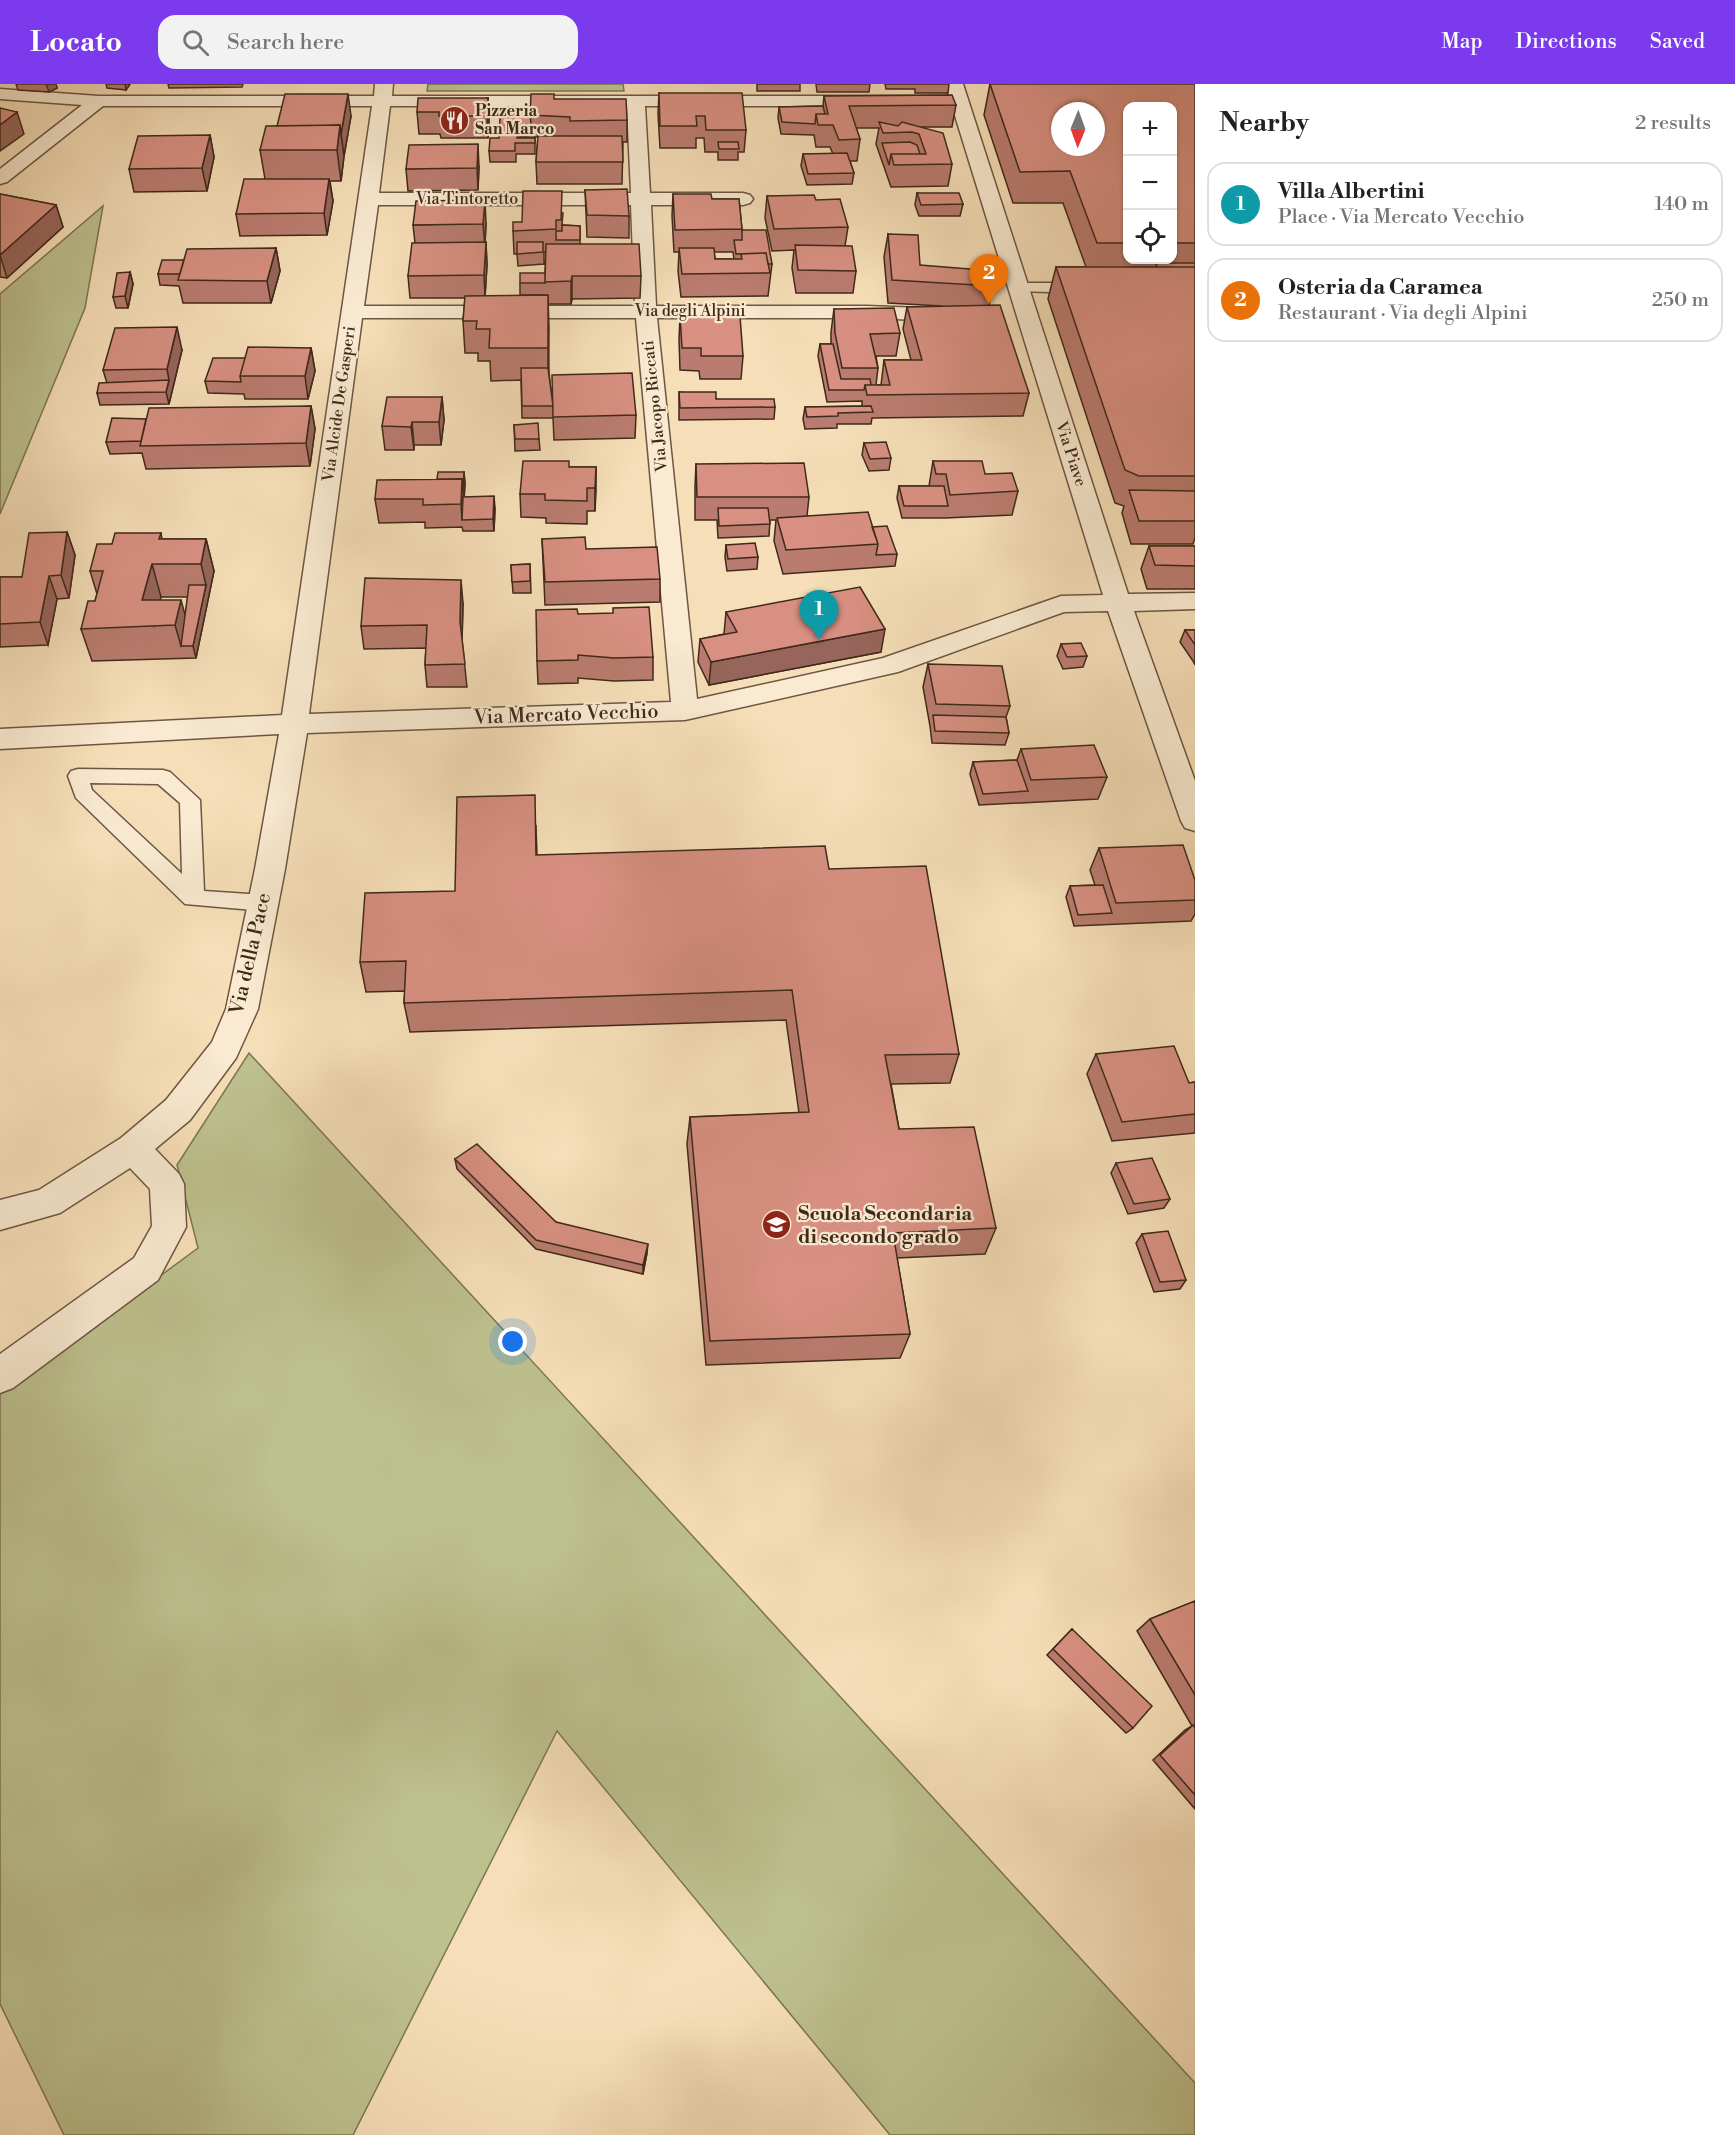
<!DOCTYPE html>
<meta charset="utf-8">
<style>
:root{--surface:#fff;--page:#f2f2f2;--text:#202124;--muted:#757577;--line:#e0e0e0;--accent:#7c3aed}
body{margin:0;font-family:"Libre Bodoni",serif;background:var(--page);color:var(--text)}
.controls{position:absolute;right:18px;top:18px;display:grid;overflow:hidden;border-radius:12px;box-shadow:0 2px 4px #0004}
.controls button{width:54px;height:54px;display:grid;place-items:center;padding:0;border:0;border-bottom:2px solid var(--line);background:var(--surface);color:var(--text);font:30px sans-serif}
.compass{position:absolute;left:1051px;top:18px;width:54px;height:54px;border-radius:50%;background:var(--surface);box-shadow:0 2px 4px #0004;rotate:181deg}
.you{position:absolute;left:513px;top:1258px;width:21px;height:21px;margin:-15px;border:4px solid #fff;border-radius:50%;background:#1a73e8;box-shadow:0 0 0 9px #1a73e833}
.badge{display:grid;place-items:center;width:39px;height:39px;border-radius:50%;background:var(--accent);color:#fff;font-size:20px;font-weight:700}
.pin{position:absolute;translate:-50% -50px;filter:drop-shadow(0 2px 3px #0008)}
.pin::after{content:'';position:absolute;top:32px;width:21px;height:18px;background:inherit;clip-path:polygon(0 0,100% 0,50% 100%)}
.list{margin:0;padding:0;list-style:none}
h2{display:flex;justify-content:space-between;align-items:center;height:78px;margin:0;padding:0 24px;font-size:26px}
h2 small{font-size:20px;font-weight:400;color:var(--muted)}
.list li{display:grid;grid-template-columns:39px 1fr auto;gap:18px;align-items:center;box-sizing:border-box;height:84px;margin:0 12px 12px;padding:0 12px;border:2px solid var(--line);border-radius:18px}
.list b{display:block;font-size:22px;white-space:nowrap}
.list p{margin:0;font-size:20px;white-space:nowrap;color:var(--muted)}
.list em{font-size:20px;font-style:normal;color:var(--muted)}
.icon{flex:none;width:33px;height:33px;fill:none;stroke:currentColor;stroke-width:2;stroke-linecap:round;stroke-linejoin:round}
.map{position:relative;flex:none;width:1195px;height:2051px;overflow:hidden}
header{display:flex;align-items:center;gap:36px;box-sizing:border-box;height:84px;padding:0 30px;background:var(--accent);color:#fff}
header strong{font-size:28px}
nav{display:flex;gap:33px;margin-inline-start:auto;font-size:21px}
.search{width:420px;height:54px;background:var(--page);display:flex;align-items:center;gap:15px;box-sizing:border-box;padding:0 21px;border-radius:18px;color:var(--muted);font-size:22px}
main{display:flex}
aside{flex:1;background:var(--surface)}
.map>svg:first-child{display:block}
.green{fill:#bdc18e;stroke:#7e7554;stroke-width:1.5}
.lines{fill:none;stroke-linecap:round;stroke-linejoin:round}
.service-casing{stroke:#6d5642;stroke-width:3}
.minor-casing{stroke:#6d5642;stroke-width:3}
.service{fill:#f9ead1;fill-rule:evenodd}
.minor{fill:#f9ead1;fill-rule:evenodd}
.wall{fill:#ba7c70;stroke:#3f291a;stroke-width:1.5;fill-rule:evenodd}
.shaded-wall{fill:#97655b;stroke:#3f291a;stroke-width:1.5}
.building{fill:#d89082;stroke:#3f291a;stroke-width:1.5;fill-rule:evenodd}
.labels{text-anchor:middle;dominant-baseline:central;stroke-width:4.5;stroke-linejoin:round;paint-order:stroke}
.far-poi-label{font-size:16px;font-weight:bold;fill:#3f291a;stroke:#f9ead1;text-anchor:start}
.far-street-label{font-size:16px;fill:#3f291a;stroke:#f9ead1}
.street-label{font-size:20px;fill:#3f291a;stroke:#f9ead1}
.poi-label{font-size:20px;font-weight:bold;fill:#3f291a;stroke:#f9ead1;text-anchor:start}
</style>
<header>
<strong>Locato</strong>
<div class="search"><svg class="icon" aria-label="search" viewBox="0 0 24 24"><circle cx="10" cy="10" r="6"/><path d="M15 15l6 6"/></svg>Search here</div>
<nav><a>Map</a><a>Directions</a><a>Saved</a></nav>
</header>
<main>
<div class="map">
<svg width="1195" height="2051" viewBox="0 0 1195 2051">
<rect width="100%" height="100%" fill="#f6dfb8"/>
<filter id="stains"><feTurbulence type="fractalNoise" baseFrequency=".00333" numOctaves="4"/><feColorMatrix values="0 0 0 0 .2 0 0 0 0 .09 0 0 0 0 .02 0 0 0 .5 -.17"/></filter>
<radialGradient id="worn" r=".72"><stop offset=".6" stop-color="#630" stop-opacity="0"/><stop offset="1" stop-color="#630" stop-opacity=".3"/></radialGradient>
<path class="green" d="M428,0H623L624,7H427Z
M103,122L85,224L0,430V210Z
M249,969L1195,1999V2051H890L557,1647L353,2051H64L0,1920V1310L198,1164L177,1081Z"/>
<g class="lines">
<defs>
<path id="service" d="M1018,199H1082L1090,204L1082,209L1013,207L1010,204Z
M78,685L163,686L170,688L200,716L204,807L264,811L272,813L275,819L272,825L264,827L185,820L76,714L68,692L71,687ZM90,699L158,700L180,719L182,790L92,706Z"/>
<path id="minor" d="M375,0H393L392,12H949L945,0H963L1128,510L1195,509V525L1134,527L1195,697V747L1185,744L1181,737L1108,527L1064,528L898,588L685,636L307,649L285,785L258,925L236,974L190,1036L155,1065L179,1090L184,1100L186,1143L158,1196L13,1304L0,1309V1270L134,1174L152,1142L150,1105L130,1084L60,1129L0,1146V1116L39,1106L121,1054L166,1016L212,958L226,925L255,785L279,650L0,665V645L282,631L372,22H103L7,98L0,100V85L82,21L0,15V5L99,12H374ZM390,22H627L631,109H379ZM645,22H952L1103,511L1061,512L883,574L697,615L657,234H866L950,237L958,236L961,231L958,226L950,225L866,222H656L651,121H743L750,119L753,115L750,111L743,109H650ZM378,121H631L635,222H364ZM362,234H636L671,618L309,630Z"/>
</defs>
<use href="#service" class="service-casing"/>
<use href="#minor" class="minor-casing"/>
<use href="#service" class="service"/>
<use href="#minor" class="minor"/>
</g>
<path class="wall" d="M16,0H56L57,4L49,8L18,6Z
M106,0H130L126,6L107,4Z
M168,0H243L242,3L169,4Z
M757,0H800V7H757Z
M816,0H870L869,8H817Z
M885,0H949L948,9H915V5H886Z
M990,0H1195V454L1193,460H1131L1122,429L1124,422L1115,419L1048,215L1056,183H1086L1063,119H1013L984,31ZM1128,22H1173V176H1128Z
M659,9L746,46L744,68H738V76H718V68H705L704,54H696V64H660L658,30Z
M824,12L956,21L952,43H922L952,80L948,102L891,103L876,60L879,44H856L860,55L857,77H850L854,89L852,100L807,101L801,82L803,70H833L830,63H816L814,51L781,50L778,34L779,23L823,22Z
M488,14L489,35L488,54H441L440,50H419L417,28Z
M554,15L627,36V58H623L622,100H537L536,78L538,53H517V54H535V70H516V78H490L489,67L516,33Z
M351,32L344,72L341,97H330L333,117L327,151L240,152L236,130L265,95L260,66L277,42Z
M210,51L214,73L207,107L134,108L129,85Z
M479,82L478,106L408,107L406,85Z
M585,106L629,132V154L587,153Z
M917,109L963,120L960,132H919L915,121Z
M0,110L56,121L63,143L7,194L0,193Z
M673,110L712,115H739L742,146L772,180L768,212L681,213L678,187L679,168H674L672,132ZM714,168H733L734,175H715Z
M767,112L816,116L848,143L845,162L856,187L853,209H796L792,184L794,166L772,167L765,134Z
M563,129L562,141L580,142V160L641,192L640,214L572,215L571,220H548L549,288L552,318L636,331L635,354L554,356L553,334H522L521,296L491,297L490,277H478V269H465L463,237L465,214H410L408,192L415,159L413,141L486,139L485,158H486L487,181L485,212H546L545,211H520V199L545,189L546,168H544V180L518,182L517,170H514L513,147L522,138Z
M888,150L920,181L993,202L989,222L1029,309L1023,332L872,334L871,340H837V344L805,345L803,335L805,323L862,322V317L827,318L818,272L820,260H831V248L834,225L900,249L896,272H876L878,284L876,301H881L884,276H911L903,245L907,223L942,222L888,219L884,173Z
M276,164L280,187L271,219H183L179,202L160,201L158,190L184,176Z
M130,188L133,200L128,224H116L113,213Z
M680,232L743,272L741,295H700L699,287L680,286L679,255Z
M311,264L315,287L308,315H245L244,310L208,309L205,297L245,274Z
M182,266L169,320L100,321L97,309L107,299L103,286Z
M679,308L716,315L775,323L774,335L679,336Z
M442,313L444,336L441,361H414V366H385L382,342Z
M311,322L315,345L310,382L146,385L142,369L110,370L106,358L146,335Z
M514,341L539,355L540,366L515,367Z
M864,359L891,374L889,386L869,387L862,371Z
M933,377L985,390L1018,407L1012,431L945,434H902L897,414L899,402H929Z
M696,380L809,413L807,432L872,443L897,470L895,482L783,490L774,457L776,436H770L769,452L718,454L717,436H695V403Z
M569,383H596L595,427H587V440L546,439V434L521,433L520,410Z
M464,388L465,400L464,413L495,424L494,447H463L462,443L425,444V438L379,439L375,415Z
M67,448L75,471L69,514L57,515L48,561L0,563V493H22Z
M161,449L162,455H206L214,487L196,574L92,577L81,545L95,517L97,510L90,487L112,460ZM161,513H188L185,533L160,516Z
M542,455L586,465L660,495V518L545,521Z
M726,461L758,473L757,485L727,487L725,473Z
M1149,462H1195V505H1147L1141,485Z
M530,480L531,509H513L511,481Z
M463,519L462,556L467,603H427L425,581L426,564L364,565L361,542Z
M726,528L881,568L709,601L698,578L700,555L724,550Z
M578,530L653,573V596L614,597L578,594V599L538,600L537,577Z
M1185,546H1195V581L1193,577L1180,558Z
M1061,560L1087,572L1083,583L1063,585L1057,572Z
M928,580L1010,622L1006,633L1009,649L1005,661L932,659L930,642L923,603Z
M1021,665L1107,693L1098,715L979,721L970,690L973,678L1017,676Z
M536,742L537,771L829,785L959,970L950,999L891,1000L899,1045L996,1144L985,1170L897,1174L910,1250L900,1274L706,1281L687,1060L690,1033L799,1029L786,936L410,948L404,919L405,907L366,908L360,878L455,807Z
M1099,764L1195,796V830L1191,837L1074,842L1066,813L1070,802L1095,801L1090,786Z
M1096,970L1189,999L1195,998V1049L1112,1057L1087,990Z
M455,1075L556,1138L647,1169L643,1190L536,1165L457,1085Z
M1116,1079L1170,1115L1164,1124L1128,1130L1111,1089Z
M1142,1150L1186,1196L1180,1205L1154,1208L1136,1159Z
M1195,1517V1725L1153,1676L1185,1646L1192,1642L1137,1547L1150,1535Z
M1072,1545L1133,1644L1126,1649L1047,1571Z"/>
<path class="shaded-wall" d="M46,0H56L57,4L49,8Z
M125,0H130L126,6Z
M348,10L351,32L344,72L341,50Z
M488,14L489,35L488,54L487,32Z
M17,28L24,50L0,67V41Z
M340,41L344,72L341,97L337,66Z
M210,51L214,73L207,107L202,84Z
M478,60L479,82L478,106L477,84Z
M329,95L333,117L327,151L324,129Z
M485,116L486,139L485,163L483,140Z
M56,121L63,143L7,194L0,171Z
M486,158L487,181L485,214L484,191Z
M276,164L280,187L271,219L267,197Z
M130,188L133,200L128,224L125,212Z
M572,192V215L571,220V197Z
M548,211L549,244L548,296Z
M177,243L182,266L169,320L166,308L169,296L167,285Z
M311,264L315,287L308,315L305,292Z
M442,313L444,336L441,361L439,338Z
M311,322L315,345L310,382L306,359Z
M412,338L414,361V366L411,343Z
M596,383V407L595,427V404Z
M464,388L465,400L464,418L463,406Z
M462,395L464,418L462,436L461,420Z
M494,412L495,424L494,447L493,435Z
M67,448L75,471L69,514L61,491Z
M206,455L214,487L196,574L193,562L206,501L201,480Z
M152,480L161,513L154,542L142,516Z
M49,492L57,515L48,561L40,538Z
M461,496L463,519L462,561L460,538Z
M181,516L190,549L181,562L175,541Z
M885,545L881,568L709,601L711,578Z
M648,1160L647,1169L643,1190V1181Z"/>
<path class="building" d="M990,0H1195V159H1173V22H1128V159H1097L1070,87L1020,88ZM1060,27H1096V63H1060Z
M659,9H742L746,46H706L705,32H696L697,42H660Z
M285,10H348L341,50L340,41L277,42Z
M531,10H554V15H626L627,36L570,37V33L530,31Z
M952,11L956,21L849,22L860,55L839,56L833,41H818L816,30H828L824,12Z
M418,14H488L487,32H439V28H417Z
M823,22L825,30H816L815,40L782,38L779,23Z
M0,24L17,28L0,41Z
M516,27H530L531,41L517,42V54H535V59H515V67H489L490,54H499L500,33H516Z
M879,38L898,42L902,38L943,49L952,80L894,81L891,70H926L919,50L912,48L883,49Z
M340,41L337,66H260L266,42Z
M210,51L202,84L129,85L138,52Z
M538,52H622L623,78H536Z
M718,58H738L739,65H719Z
M910,58L917,61L920,70H891L889,81L882,59Z
M478,60L477,84L406,85L409,61Z
M847,69L854,89L808,90L803,70Z
M244,95H329L324,129L236,130Z
M627,105L629,132L587,131L585,106Z
M523,107H562L561,136H556V145L513,147V138H522Z
M917,109H959L963,120L921,121Z
M0,110L56,121L0,171Z
M673,110H711L712,115H739L742,145L675,146Z
M814,111L816,116L840,115L848,143L774,145L767,112Z
M485,116L483,140L413,141L416,117Z
M562,141L580,142V156H556V147H562Z
M742,146H766L772,180H768L766,169L736,170L734,156H742Z
M888,150L918,151L920,181L994,187L993,202L892,196Z
M486,158L484,191L408,192L412,159Z
M517,158H543V168L517,170Z
M546,160H639L641,192H572L571,197L545,198Z
M795,161L852,162L856,187L798,186Z
M276,164L267,197L178,196L187,165Z
M679,164H714L715,175H742L741,170L766,169L770,189L682,190Z
M162,176H184L180,190H158Z
M1156,179H1195V183H1157Z
M1056,183H1195V392H1139L1125,386Z
M130,188L125,212L113,213L117,189Z
M520,189H545V199H520Z
M548,211V264H489L490,245H476L477,237H463L465,212Z
M1000,221L1029,309L867,311L865,301H890L884,276H922L907,223Z
M894,224L900,249L870,250L878,284H842L835,249L834,225Z
M680,232H740L743,272H701V264H682Z
M177,243L167,285L103,286L115,244Z
M820,260H833L841,295H870L871,301H865L864,306H829Z
M248,263L311,264L305,292H240Z
M213,274H245L240,292L241,298L205,297Z
M521,284H548L553,322H522Z
M632,289L636,331L553,333L552,291Z
M169,296L166,308L97,309L99,299Z
M679,308H716V315H774L775,323L680,324Z
M387,313H442L439,338H412L411,343L382,342Z
M311,322L306,359L140,362L149,324Z
M871,322L873,328L838,329V332L807,333L805,323Z
M112,334L146,335L141,357L106,358Z
M538,339L539,355H515L514,341Z
M886,358L891,374L870,375L864,359Z
M523,377H569V383H596L595,404H587V417L545,416V410H520Z
M933,377H982L985,390L1012,389L1018,407L950,411L946,390H936Z
M804,379L809,413H697L696,380Z
M438,388H464L463,406L462,395H437Z
M462,395L461,420L423,421V415H375L377,396Z
M899,402H944L948,422H904Z
M1129,406L1195,407V437H1139Z
M494,412L493,435L462,436L463,413Z
M718,424H768L770,440L719,442Z
M868,428L878,460L786,466L777,434Z
M887,442L897,470L876,471L878,460L872,443Z
M67,448L61,491L49,492L40,538L0,540V493H22L29,449Z
M115,449H161L159,455H206L201,480H152L142,516H181L175,541L81,545L88,517H95L103,487H90L97,460H112Z
M585,453L586,465L657,463L660,495L545,498L542,455Z
M755,459L758,473L728,475L726,461Z
M1149,462H1195V482L1155,481Z
M530,480V497L512,498L511,481Z
M365,494L461,496L460,538L465,580L425,581L427,541L361,542Z
M189,501H206L193,562H181Z
M860,503L885,545L711,578L700,555L737,548L726,528Z
M649,523L653,573L614,574L578,571V576L537,577L536,526L577,525L578,530L613,529V524Z
M1185,546H1195V561Z
M1081,559L1087,572L1067,573L1061,560Z
M928,580L1002,582L1010,622L936,620Z
M933,631L1006,633L1009,649L935,647Z
M1094,661L1107,693L1031,696L1021,665Z
M1017,676L1028,707L983,710L973,678Z
M535,711L536,771L825,762L829,785L926,782L959,970L885,971L899,1045L974,1043L996,1144L893,1149L910,1250L710,1257L690,1033L809,1028L792,906L404,919L406,877L360,878L365,809L455,807L457,713Z
M1183,761L1195,796V816L1116,819L1099,764Z
M1103,801L1112,829L1078,831L1070,802Z
M1174,962L1189,999L1195,998V1030L1122,1038L1096,970Z
M477,1060L556,1138L648,1160L643,1181L536,1156L455,1075Z
M1152,1074L1170,1115L1134,1120L1116,1079Z
M1168,1147L1186,1196L1160,1198L1142,1150Z
M1195,1517V1611L1150,1535Z
M1072,1545L1152,1622L1133,1644L1053,1565Z
M1193,1641L1195,1644V1711L1160,1671Z"/>
<defs>
<symbol id="restaurant-disc" viewBox="-11 -11 22 22"><circle r="9.5" fill="#8f2418" stroke="#f9ead1"/><path d="M-5-6h1v4h1v-4h1v4h1v-4h1v5L-1.5 .5V6h-2V.5L-5-1ZM5-6V6H3V1.5H1.5Q1.5-4 5-6Z" fill="#fff"/></symbol>
<symbol id="school-disc" viewBox="-11 -11 22 22"><circle r="9.5" fill="#8f2418" stroke="#f9ead1"/><path d="M0-5L7-2L0 1L-7-2ZM-4 1L0 2.5L4 1V4Q0 6-4 4Z" fill="#fff"/></symbol>
</defs>
<g fill-rule="evenodd">
<use href="#restaurant-disc" x="438" y="20" width="33" height="33"/>
<use href="#school-disc" x="760" y="1124" width="33" height="33"/>
</g>
<g class="labels">
<g class="far-poi-label">
<text x="475" y="27">Pizzeria<tspan x="475" dy="18">San Marco</tspan></text>
</g>
<g class="far-street-label">
<text x="467" y="115">Via Tintoretto</text>
<text x="690" y="227">Via degli Alpini</text>
<text transform="translate(339 320) rotate(-82)">Via Alcide De Gasperi</text>
<text transform="translate(655 322) rotate(-96)">Via Jacopo Riccati</text>
<text transform="translate(1071 370) rotate(72)">Via Piave</text>
</g>
<g class="street-label">
<text transform="translate(566 631) rotate(-2)">Via Mercato Vecchio</text>
<text transform="translate(251 870) rotate(-77)">Via della Pace</text>
</g>
<g class="poi-label">
<text x="798" y="1130">Scuola Secondaria<tspan x="798" dy="23">di secondo grado</tspan></text>
</g>
</g>
<rect width="100%" height="100%" filter="url(#stains)"/>
<rect width="100%" height="100%" fill="url(#worn)"/>
</svg>
<div class="controls">
<button>+</button>
<button>−</button>
<button><svg class="icon" aria-label="locate" viewBox="0 0 24 24"><circle cx="12" cy="12" r="6"/><path d="M12 2v4M12 18v4M2 12h4M18 12h4"/></svg></button>
</div>
<svg class="compass" viewBox="-18 -18 36 36"><path d="M0-13l5 13h-10z" fill="#e53935"/><path d="M0 13l5-13h-10z" fill="#757577"/></svg>
<div class="you"></div>
<div class="pin badge" style="left:819px;top:556px;background:#0f9aa8">1</div>
<div class="pin badge" style="left:989px;top:220px;background:#e8710a">2</div>
</div>
<aside>
<h2>Nearby<small>2 results</small></h2>
<ul class="list">
<li><span class="badge" style="background:#0f9aa8">1</span><div><b>Villa Albertini</b><p>Place · Via Mercato Vecchio</p></div><em>140 m</em></li>
<li><span class="badge" style="background:#e8710a">2</span><div><b>Osteria da Caramea</b><p>Restaurant · Via degli Alpini</p></div><em>250 m</em></li>
</ul>
</aside>
</main>
